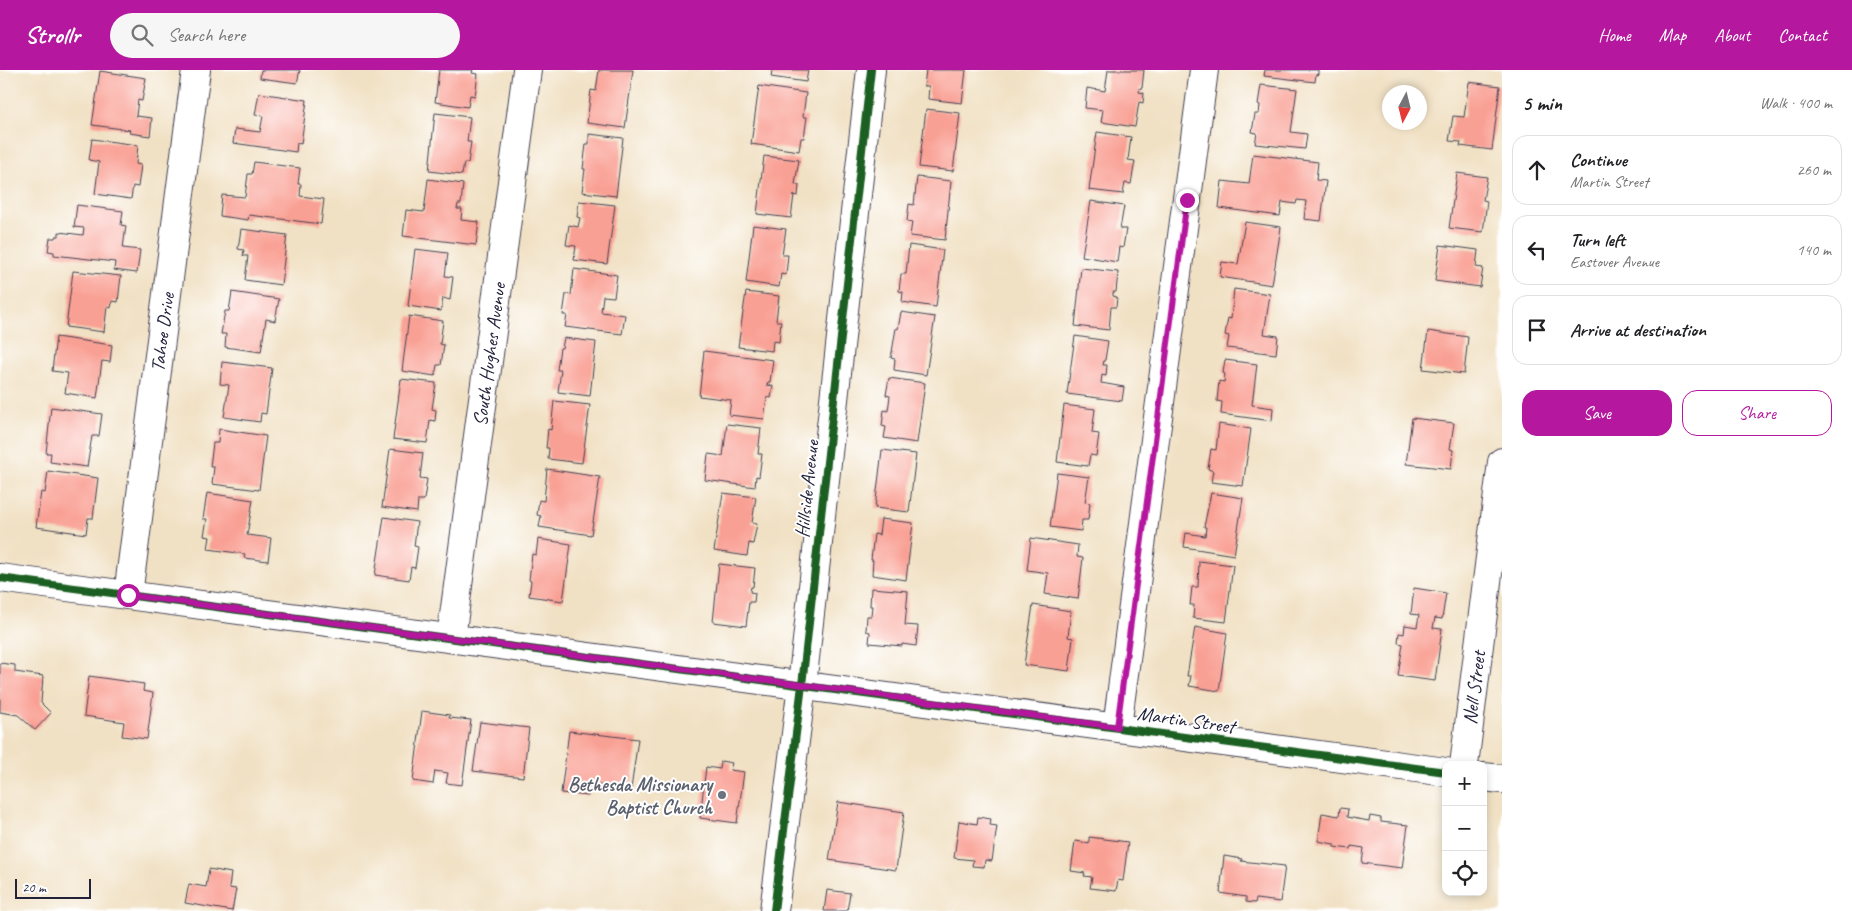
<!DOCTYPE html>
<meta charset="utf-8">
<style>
:root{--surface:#fff;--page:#f6f6f6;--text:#202124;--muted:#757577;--line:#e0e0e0;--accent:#b5179e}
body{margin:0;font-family:Caveat,sans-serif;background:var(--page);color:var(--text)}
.controls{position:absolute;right:15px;bottom:15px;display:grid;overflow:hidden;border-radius:10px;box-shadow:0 2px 8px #0003}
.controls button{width:45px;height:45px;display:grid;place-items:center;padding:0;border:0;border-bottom:1px solid var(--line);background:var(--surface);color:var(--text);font:25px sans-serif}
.compass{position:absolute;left:1382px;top:15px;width:45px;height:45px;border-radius:50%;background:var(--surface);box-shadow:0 2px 8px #0003;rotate:187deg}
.scale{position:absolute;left:15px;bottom:12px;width:76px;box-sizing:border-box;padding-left:5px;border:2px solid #22223b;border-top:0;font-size:14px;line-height:18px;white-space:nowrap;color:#22223b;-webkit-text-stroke:4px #fff;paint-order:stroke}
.stop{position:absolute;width:15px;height:15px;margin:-11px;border:4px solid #b5179e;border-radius:50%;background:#fff}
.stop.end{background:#b5179e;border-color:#fff;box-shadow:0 1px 5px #0008}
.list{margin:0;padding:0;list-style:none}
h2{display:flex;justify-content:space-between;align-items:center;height:65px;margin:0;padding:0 20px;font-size:21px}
h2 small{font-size:16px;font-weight:400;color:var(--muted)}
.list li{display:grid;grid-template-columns:32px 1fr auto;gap:15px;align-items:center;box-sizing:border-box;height:70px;margin:0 10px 10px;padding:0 10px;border:1px solid var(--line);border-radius:15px}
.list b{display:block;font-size:19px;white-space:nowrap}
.list p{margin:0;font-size:16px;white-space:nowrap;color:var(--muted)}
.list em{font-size:16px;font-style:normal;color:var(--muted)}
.actions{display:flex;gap:10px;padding:15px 20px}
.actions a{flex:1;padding:11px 0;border:1px solid var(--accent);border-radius:15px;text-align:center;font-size:18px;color:var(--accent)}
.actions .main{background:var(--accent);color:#fff}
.icon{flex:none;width:28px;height:28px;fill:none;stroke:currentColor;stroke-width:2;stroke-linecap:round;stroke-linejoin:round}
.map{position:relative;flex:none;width:1502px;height:841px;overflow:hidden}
header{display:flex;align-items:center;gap:30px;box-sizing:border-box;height:70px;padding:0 25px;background:var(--accent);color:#fff}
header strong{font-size:24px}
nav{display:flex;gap:28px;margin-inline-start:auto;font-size:18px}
.search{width:350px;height:45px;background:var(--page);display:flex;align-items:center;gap:12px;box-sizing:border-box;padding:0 18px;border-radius:28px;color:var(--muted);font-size:19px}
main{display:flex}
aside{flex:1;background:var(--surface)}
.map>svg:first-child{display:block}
.building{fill:#f9a094}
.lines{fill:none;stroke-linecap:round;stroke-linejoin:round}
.street-casing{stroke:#413f50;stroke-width:30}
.secondary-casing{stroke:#413f50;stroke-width:30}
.street{stroke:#fff;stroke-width:28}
.secondary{stroke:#fff;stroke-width:28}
.cycleway-casing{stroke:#fff;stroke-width:11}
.cycleway{stroke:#1b5e20;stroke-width:8}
.route{stroke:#b5179e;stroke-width:6}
.worship-dot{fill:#6b7280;stroke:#fff;stroke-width:2}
.labels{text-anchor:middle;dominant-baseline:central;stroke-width:4;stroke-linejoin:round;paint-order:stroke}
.street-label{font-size:20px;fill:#22223b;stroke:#fff}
.worship-label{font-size:20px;font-weight:bold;fill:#5b616d;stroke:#fff;text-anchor:end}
</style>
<header>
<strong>Strollr</strong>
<div class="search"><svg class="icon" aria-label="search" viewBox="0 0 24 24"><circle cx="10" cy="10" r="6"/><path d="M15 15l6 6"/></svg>Search here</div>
<nav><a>Home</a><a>Map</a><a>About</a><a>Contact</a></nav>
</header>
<main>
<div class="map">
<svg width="1502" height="841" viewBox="0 0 1502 841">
<rect width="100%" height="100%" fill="#fff"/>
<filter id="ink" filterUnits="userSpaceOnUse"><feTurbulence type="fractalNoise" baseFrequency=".02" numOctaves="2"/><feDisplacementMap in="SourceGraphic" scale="10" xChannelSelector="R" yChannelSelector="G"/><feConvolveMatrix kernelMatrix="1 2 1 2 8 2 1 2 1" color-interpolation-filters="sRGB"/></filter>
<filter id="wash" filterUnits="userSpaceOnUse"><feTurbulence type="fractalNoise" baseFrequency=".0096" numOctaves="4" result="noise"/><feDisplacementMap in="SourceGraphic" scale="20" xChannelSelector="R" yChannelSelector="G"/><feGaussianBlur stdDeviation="1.12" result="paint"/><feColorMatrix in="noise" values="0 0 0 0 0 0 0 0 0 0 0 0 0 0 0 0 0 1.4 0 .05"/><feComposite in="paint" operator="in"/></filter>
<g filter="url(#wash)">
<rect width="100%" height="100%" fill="#f1e1c4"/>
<g id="blocks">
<path class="building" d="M261,0H300L297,13L260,8Z
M439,0H473L472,3L478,4L475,26L470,25L468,37L435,32Z
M599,0H633L625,58L587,53L591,20L596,21Z
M772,0H808L806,12L771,7Z
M926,0H966L962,33L928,29L929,16H924Z
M1108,0H1144L1142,18H1140L1139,22L1144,23L1143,33L1139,32L1135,57L1101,52L1103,40L1085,38L1087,18L1105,21Z
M1265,0H1318V5L1316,4L1315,12L1264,6Z
M100,1L146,8L142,31L138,30L136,46L152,48L150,66L129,63L130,60L92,55Z
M1469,12L1500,16L1492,80L1460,76L1461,72L1449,71L1453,46L1464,47Z
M1261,15L1297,19L1291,62L1307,64L1305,79L1255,74L1257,63L1252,62L1255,44H1259L1260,35L1258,34Z
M759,16L806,23L803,47H807L804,68H801L799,81L751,74Z
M259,23L307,30L301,74L297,73L296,82L233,73L235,59L260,62L263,46L255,45Z
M926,39L960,43L953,101L919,97Z
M435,43L470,47L467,72H471L468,93H464L462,105L429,101Z
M1097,62L1131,67L1128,90L1135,91L1131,114L1125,113L1123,124L1089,120Z
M589,64L623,68L616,126L582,122L585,99H583L586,74H589Z
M92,69L138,75L136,94L141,95L138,117L133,116L131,129L95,124L99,92L89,90Z
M1253,84L1318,92L1316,110L1326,111L1321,151L1304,149L1306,131L1297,130L1296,134L1282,132L1280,146L1219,138L1222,111L1249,114Z
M764,86L799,90L795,114L799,115L798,126L794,125L791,148L757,144Z
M254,92L300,98L298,114H301L300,126L324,129L321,154L249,145L248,150L220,146L222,125L245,127L248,104H252Z
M1457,103L1487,107L1483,130L1487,131L1483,162L1449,158Z
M917,107L951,111L945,170L910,166L912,152L907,151L909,134L914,135Z
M428,109L463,114L461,134H458L457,139H462L461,150L479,152L476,175L403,166L406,140L424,142Z
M579,131L615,135L607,194L574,190L576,176L566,175L569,155L578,157L580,148L577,147Z
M1091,131L1124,136L1120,159H1126L1123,178L1119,177L1117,192L1082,186Z
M77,135L123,141L121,155L126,156L123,178L140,180L137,203L114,200L115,192L54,185V182L48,181L50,168H55L56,166H59V162L83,165L84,158L74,157Z
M1245,152L1281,157L1272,215L1220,207L1222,192L1238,194Z
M753,155L786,159L782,185H788L786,205L781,204L779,217L746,212Z
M241,159L287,165L281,215L245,210L248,186H243L244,180L238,179Z
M909,175L943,180L936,237L902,232L903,222L899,221L901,204H906Z
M1440,175L1478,180L1476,197L1483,198L1480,217L1435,211Z
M415,179L448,183L445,206L453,207L450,230L443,228L441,241L408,236Z
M1081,198L1118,202L1116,222H1113V226L1117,227L1116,237H1111L1109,260L1075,256Z
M574,199L617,205L614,227L603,226L601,242L625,245L622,264L565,257L567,245H563L566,224L571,225Z
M73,201L121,206L118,232L112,231L111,238L107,237L104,262L66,257Z
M1234,219L1270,224L1264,264L1278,266L1276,284L1227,278L1229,266L1225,265L1228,248L1231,249Z
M232,222L279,229L275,251L266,249L261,282L225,277L226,264H221L225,241H229Z
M746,222L779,226L776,251H781L779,272L773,271L772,281L738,277Z
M901,242L935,247L926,305L894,300L895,289L891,288L896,258L898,259Z
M409,246L443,251L440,274L444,275L441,295H437L435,306L402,301Z
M1428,261L1468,267L1464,304L1423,299Z
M1075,266L1108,271L1105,290H1104L1103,295H1107L1106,306L1102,305L1101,313L1124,317L1122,331L1067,324Z
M56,267L112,275L110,292L102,291L97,328L65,323L68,303L52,301Z
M564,268L596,272L590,326L558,322L561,300H557L560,278H562Z
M704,281L773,290L770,312H768L767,315L773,316L771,328L767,327L764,349L729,345L731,330L699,326Z
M1225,290L1257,294L1252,335L1273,338L1272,351L1221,344L1222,332L1217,331L1219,311L1224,312L1225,304L1223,303Z
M222,292L272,298L266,344L261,343L260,352L224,347L229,315L220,314Z
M889,308L925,313L917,373L884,368L886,357L882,356L884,340L888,341L890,326L886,325Z
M401,309L436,313L432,339L436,340L435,351L430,350L427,373L393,369Z
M554,331L590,335L582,393L548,389L549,378H546L548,359L551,360Z
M1064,335L1095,339L1092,363L1099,364L1096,386L1090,385L1088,396L1057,392Z
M51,337L102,344L99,366H92L87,397L50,392L51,383H46Z
M1412,348L1454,353L1450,379L1453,380L1451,399L1406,394Z
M727,354L761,358L758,384H762L759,407L756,406L755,417L705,410L708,384L723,386Z
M1219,354L1251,359L1243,416L1211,412L1213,401L1208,399L1211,379L1216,380Z
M219,359L266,366L259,420L212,414L214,397H210L213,373H218Z
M390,379L423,383L420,408L427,409L424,430H418L417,442L382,437Z
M882,380L916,384L909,442L875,438Z
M547,399L600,407L591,465L539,457L541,446L537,445L539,430L544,431Z
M48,401L98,408L93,448H88L86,464L36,457L41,422L45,423Z
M1057,403L1089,407L1085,432L1090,433L1088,450H1082L1081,461L1050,457Z
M207,423L253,430L247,465L271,468L268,491L244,488L245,484L208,479L210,467L204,466L207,449H203Z
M723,423L756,427L752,453L757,454L753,474L749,473L747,486L714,481Z
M1211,423L1243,428L1234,485L1184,477L1186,463L1205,466L1206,457H1204Z
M384,447L417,452L414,476L418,477L415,498L411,497L409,510L375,505Z
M881,449L913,453L906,510L872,505L873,490H871L874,464L879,465Z
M1031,468L1078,475L1077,487L1083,488L1078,529L1045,524L1048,503L1027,500Z
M538,469L571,474L563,531L529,526L531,511L529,510L532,484L536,485Z
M1199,491L1233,495L1226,552L1193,548L1194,535H1190L1192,517H1198Z
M719,494L755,498L753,517H751L750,522L755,523L754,532H749L746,556L713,552Z
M871,518L908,521L905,555L918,556L916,576L902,574V576L869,573L870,562L866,561L867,546H871L872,536H870Z
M1414,518L1446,523L1442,549L1435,548L1433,558L1442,559L1435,611L1398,606L1403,574L1398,573L1399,563L1404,564L1405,555L1417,557L1419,545L1411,544Z
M1033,535L1071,541L1068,567L1073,568L1069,601L1024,595Z
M1195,557L1227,563L1219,621L1189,616L1191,606H1187Z
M0,593L15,595V602L43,606L41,633L51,643L35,660L18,645L0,642Z
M89,606L144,614L143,621L153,623L147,669L122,666L124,652L84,646Z
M422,641L450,645L449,648L471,650L462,715L446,713L448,703L435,701L433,714L413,711Z
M480,652L529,658L523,707L473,701Z
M569,661L638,669L631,719L589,714L588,726L561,723Z
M721,691L732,693L730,700L744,702L737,753L700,748L706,697L720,699Z
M838,732L904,742L896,800L829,790Z
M1340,738L1348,739L1347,747L1369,751L1370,746L1381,748V752L1408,755L1402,798L1362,793L1364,778L1351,776V779L1334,777V774L1318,771L1322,743L1339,746Z
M978,747L991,749L990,755L997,756L992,791L985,790L984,797L972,796L973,790L954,788L959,751L977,754Z
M1089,767L1128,772L1123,811L1118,810L1116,821L1090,818L1092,807L1084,806L1085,803L1071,801L1075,771L1089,773Z
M1224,786L1242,789L1241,791L1285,796L1280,832L1256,829L1255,833L1246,832V827L1220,823Z
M209,799L231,803L229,818L236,819L232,841L185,833L189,814L206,817Z
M827,820L850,823L847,841H824Z"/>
</g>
</g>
<g filter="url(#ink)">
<use href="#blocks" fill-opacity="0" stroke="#413f50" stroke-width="1"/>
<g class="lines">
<defs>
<g id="street">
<path id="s1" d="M128,525L196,0"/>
<path id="s2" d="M451,568L527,0"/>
<path d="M1117,657L1204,0"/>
<path id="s3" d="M1464,695L1502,392"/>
<path d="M774,841L802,615L871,0"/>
</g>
<path id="secondary" d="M0,508L1446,702
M1483,707L1502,709"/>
</defs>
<use href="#street" class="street-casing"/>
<use href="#secondary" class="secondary-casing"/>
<use href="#street" class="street"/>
<use href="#secondary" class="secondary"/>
<defs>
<path id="cycleway" d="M0,508L1446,702
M774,841L802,615L871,0"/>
</defs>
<use href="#cycleway" class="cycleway-casing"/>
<use href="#cycleway" class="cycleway"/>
</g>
</g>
<g class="lines" filter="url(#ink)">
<path class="route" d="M128,525L1117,657L1187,130"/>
</g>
<circle class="worship-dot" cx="722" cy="725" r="5"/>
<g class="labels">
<g class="street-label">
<text stroke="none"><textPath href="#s1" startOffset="265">Tahoe Drive</textPath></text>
<text stroke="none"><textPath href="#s2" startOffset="286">South Hughes Avenue</textPath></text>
<text transform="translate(807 419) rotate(-84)">Hillside Avenue</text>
<text stroke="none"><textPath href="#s3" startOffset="78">Nell Street</textPath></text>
<text transform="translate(1186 650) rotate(8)">Martin Street</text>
</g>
<g class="worship-label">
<text x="712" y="714">Bethesda Missionary<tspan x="712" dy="23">Baptist Church</tspan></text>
</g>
</g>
</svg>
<div class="controls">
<button>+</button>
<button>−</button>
<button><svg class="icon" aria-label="locate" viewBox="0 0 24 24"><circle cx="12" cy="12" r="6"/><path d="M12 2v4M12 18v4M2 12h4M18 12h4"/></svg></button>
</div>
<svg class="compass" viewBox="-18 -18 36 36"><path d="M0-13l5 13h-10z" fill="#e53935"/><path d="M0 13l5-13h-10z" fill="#757577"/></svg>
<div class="scale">20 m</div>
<div class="stop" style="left:128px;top:525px"></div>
<div class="stop end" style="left:1187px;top:130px"></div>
</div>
<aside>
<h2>5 min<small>Walk · 400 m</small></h2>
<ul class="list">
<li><svg class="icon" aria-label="ahead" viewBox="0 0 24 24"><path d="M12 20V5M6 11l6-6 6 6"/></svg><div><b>Continue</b><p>Martin Street</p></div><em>260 m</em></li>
<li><svg class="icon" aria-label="left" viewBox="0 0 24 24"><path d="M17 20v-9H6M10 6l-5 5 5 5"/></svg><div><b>Turn left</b><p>Eastover Avenue</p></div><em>140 m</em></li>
<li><svg class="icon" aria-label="arrive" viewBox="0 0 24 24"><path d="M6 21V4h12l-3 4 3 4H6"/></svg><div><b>Arrive at destination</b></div></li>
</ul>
<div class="actions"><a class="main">Save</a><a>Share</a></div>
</aside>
</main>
